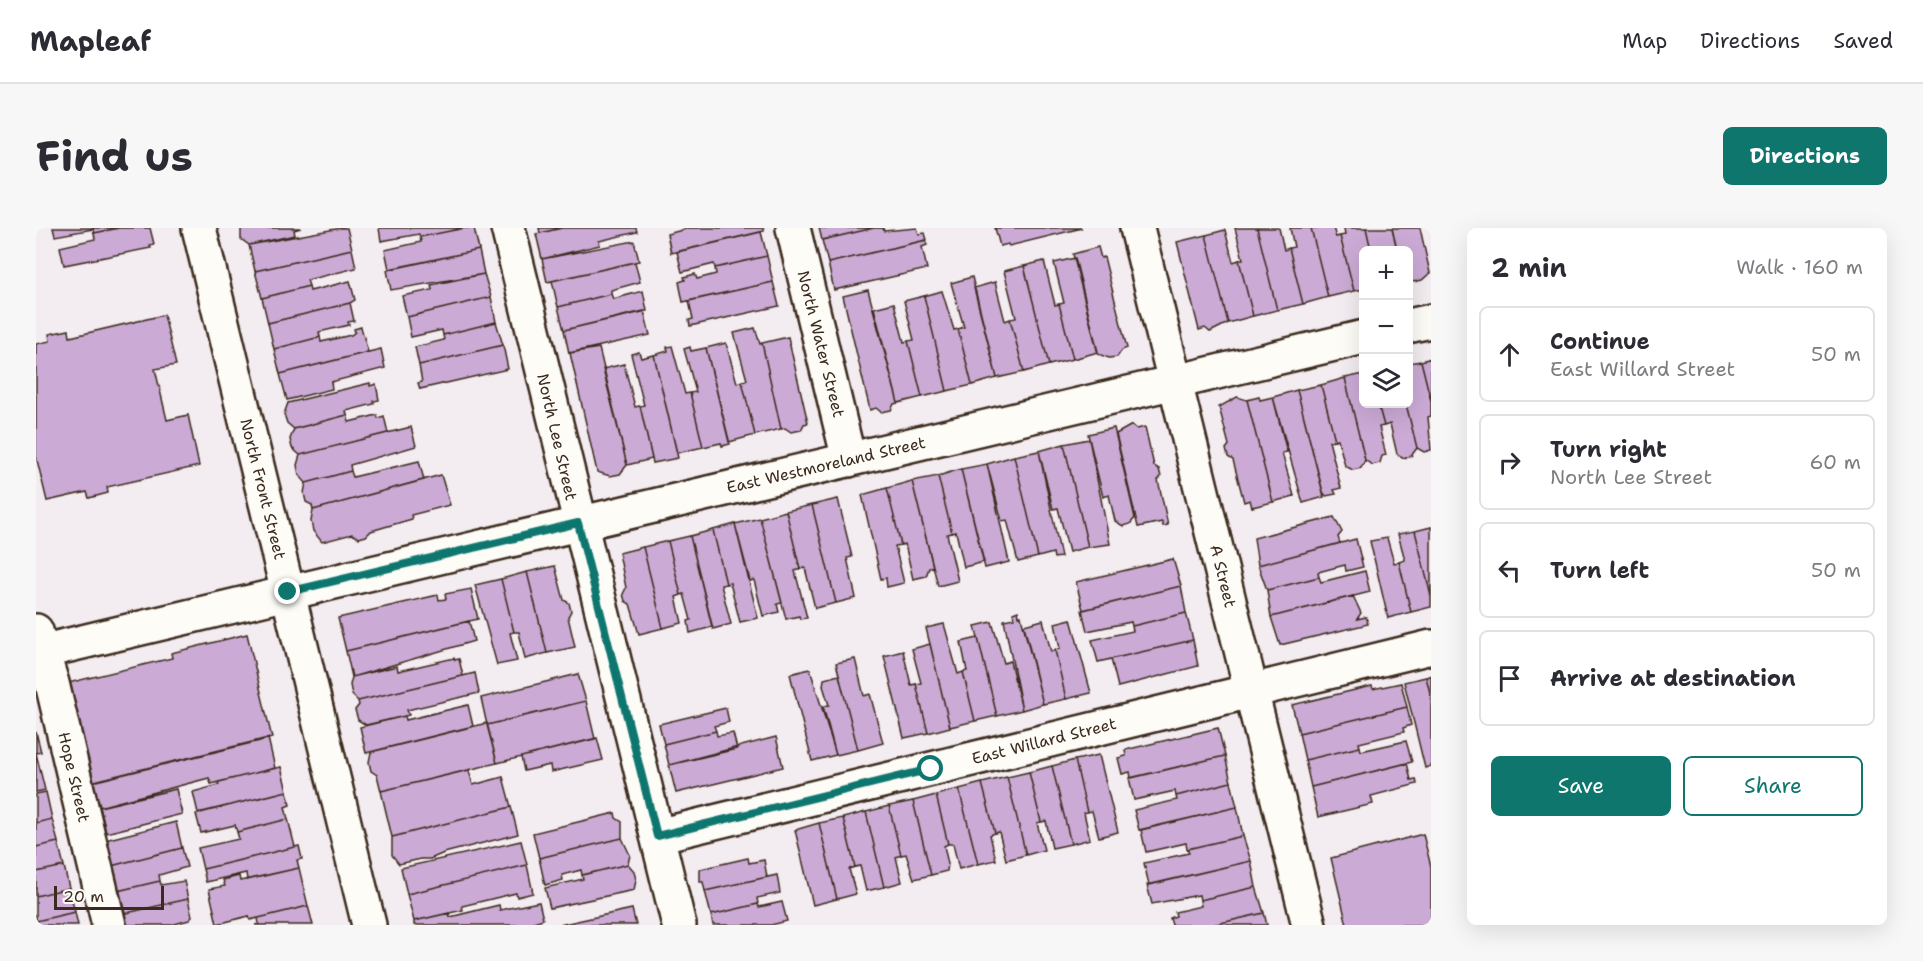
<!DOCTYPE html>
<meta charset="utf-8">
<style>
:root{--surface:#fff;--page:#f7f7f7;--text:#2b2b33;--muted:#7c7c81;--line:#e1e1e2;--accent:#0f766e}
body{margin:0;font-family:"Shantell Sans",sans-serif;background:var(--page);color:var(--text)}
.controls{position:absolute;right:18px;top:18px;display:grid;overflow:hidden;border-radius:9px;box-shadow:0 6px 24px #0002}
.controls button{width:54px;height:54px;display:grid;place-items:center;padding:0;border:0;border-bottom:2px solid var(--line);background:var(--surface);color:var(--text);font:30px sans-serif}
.scale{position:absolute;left:18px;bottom:15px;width:110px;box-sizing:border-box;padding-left:6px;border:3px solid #3b2a1e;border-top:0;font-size:16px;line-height:21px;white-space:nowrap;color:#3b2a1e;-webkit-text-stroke:4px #fdfcf7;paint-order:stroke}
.stop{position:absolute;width:18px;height:18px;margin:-14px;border:4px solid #0f766e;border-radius:50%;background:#fff}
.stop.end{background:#0f766e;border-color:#fff;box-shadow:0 2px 6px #0008}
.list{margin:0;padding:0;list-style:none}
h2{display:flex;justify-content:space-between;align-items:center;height:78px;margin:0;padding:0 24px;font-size:26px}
h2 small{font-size:20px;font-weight:400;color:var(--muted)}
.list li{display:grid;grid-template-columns:39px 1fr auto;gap:18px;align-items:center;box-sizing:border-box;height:96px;margin:0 12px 12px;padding:0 12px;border:2px solid var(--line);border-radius:9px}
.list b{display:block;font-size:22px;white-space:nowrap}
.list p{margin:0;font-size:20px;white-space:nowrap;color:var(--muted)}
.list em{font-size:20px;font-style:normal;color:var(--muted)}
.actions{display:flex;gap:12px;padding:18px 24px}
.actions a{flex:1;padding:14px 0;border:2px solid var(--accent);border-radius:9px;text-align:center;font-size:21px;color:var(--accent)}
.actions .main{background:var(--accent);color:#fff}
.icon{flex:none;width:33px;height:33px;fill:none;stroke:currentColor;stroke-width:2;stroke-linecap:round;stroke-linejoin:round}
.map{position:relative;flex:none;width:1395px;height:697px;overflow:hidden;border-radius:9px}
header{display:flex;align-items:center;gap:36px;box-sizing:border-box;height:84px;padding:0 30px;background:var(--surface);border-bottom:2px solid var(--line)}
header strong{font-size:28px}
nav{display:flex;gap:33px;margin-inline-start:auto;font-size:21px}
.intro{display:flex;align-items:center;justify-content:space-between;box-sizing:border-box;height:144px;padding:0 36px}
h1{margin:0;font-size:42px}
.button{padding:15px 27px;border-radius:9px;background:var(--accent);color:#fff;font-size:21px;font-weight:700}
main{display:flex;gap:36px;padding:0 36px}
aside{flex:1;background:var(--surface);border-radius:9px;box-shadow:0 6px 24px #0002}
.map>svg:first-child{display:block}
.building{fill:#cbaad5;stroke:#3b2a1e;stroke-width:1.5}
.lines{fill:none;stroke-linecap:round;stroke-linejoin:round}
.minor-casing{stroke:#3b2a1e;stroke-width:38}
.tertiary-casing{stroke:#3b2a1e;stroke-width:38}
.minor{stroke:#fdfcf7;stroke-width:33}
.tertiary{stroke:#fdfcf7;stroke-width:33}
.route{stroke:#0f766e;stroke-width:8}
.labels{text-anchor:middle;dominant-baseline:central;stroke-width:6;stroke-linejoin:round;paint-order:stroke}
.street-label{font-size:16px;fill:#3b2a1e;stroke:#fdfcf7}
</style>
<header>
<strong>Mapleaf</strong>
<nav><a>Map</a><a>Directions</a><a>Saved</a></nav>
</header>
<div class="intro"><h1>Find us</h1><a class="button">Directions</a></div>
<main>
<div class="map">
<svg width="1395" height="697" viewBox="0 0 1395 697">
<rect width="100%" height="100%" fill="#f3ecf0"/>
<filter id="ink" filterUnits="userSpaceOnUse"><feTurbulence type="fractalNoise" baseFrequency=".0167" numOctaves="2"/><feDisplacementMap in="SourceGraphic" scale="12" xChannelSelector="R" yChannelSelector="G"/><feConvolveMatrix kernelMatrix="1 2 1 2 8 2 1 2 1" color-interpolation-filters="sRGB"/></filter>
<g filter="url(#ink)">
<path class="building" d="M17,0H83L58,5L57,1L19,8Z
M83,0H114L118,16L114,17L115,20L28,37L24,19L59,11L58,5Z
M205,0H265L258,2L259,7L213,17L205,11Z
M305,0H311L316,21L219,43L213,17Z
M343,0H429L384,9L383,6L345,13Z
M429,0H438L443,22L353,41L349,22L385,14L384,9Z
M503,0H526L504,5Z
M526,0H600L601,4L563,13L564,17L506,31L500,6Z
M654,0H727L728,3L635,25L631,6Z
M783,0H838L786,12Z
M838,0H847L848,3L881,0L883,6L889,5L891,12L792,35L786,12Z
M959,0H1046L973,18L972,16L964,18Z
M1199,0H1221L1241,82L1217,88L1203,32L1207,31Z
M1221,0H1243L1248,22L1253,20L1267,76L1241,82Z
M1254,0H1275L1292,69L1267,76L1253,20L1258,19Z
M1275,0H1297L1300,9L1304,8L1318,63L1292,69Z
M1308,0H1330L1335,22H1328V61L1318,63L1304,8L1309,7Z
M1330,0H1356L1361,22H1335Z
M1356,0H1384L1394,45L1386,52L1378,54L1372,50V22H1361Z
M1189,2L1197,34L1203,32L1217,88L1192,95L1170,7Z
M725,4L731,28L679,40L678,36L646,44L641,24Z
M1170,7L1192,95L1174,104L1169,100L1163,102L1141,14Z
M890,12L891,17L886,19L891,41L798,62L792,35Z
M598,13L603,33L511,54L506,31Z
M1062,19L1065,30L1068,29L1091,120L1086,122L1081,129L1073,130L1062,126L1037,26Z
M316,21L320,40L271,52L273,58L226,70L219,43Z
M443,22L448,46L355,62L351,42Z
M731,28L737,54L647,74L643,54L649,52L648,49L659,46L661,51L680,46L679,40Z
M1039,30L1062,124L1037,131L1023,76L1028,75L1018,35Z
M1008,33L1019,77L1023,76L1037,131L1013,137L988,38Z
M599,34L604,54L575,62V66L522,79L516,53Z
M988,38L1013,137L988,144L974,91L980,90L968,43Z
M448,46L455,69L371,89L366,68L396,62L395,57Z
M936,49L961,150L936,157L922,101L928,99L915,55Z
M314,53L319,72L314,75L232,95L226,70L273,58L274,63Z
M737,54L743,78L654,98L653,92L657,91L653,73Z
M959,54L969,93L974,91L988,144L961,150L938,60Z
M832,62L862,175L858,176L855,182L845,184L840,180L834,182L807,68Z
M607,63L611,83L528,102L522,79L575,66L577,71Z
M906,63L918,102L922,101L936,157L911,163L888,68Z
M888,68L911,163L886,169L872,113L878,112L868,73Z
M455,69L460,94L407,107L406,102L375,109L371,89Z
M314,75L318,93L312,94L313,97L283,104L284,109L238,121L232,95Z
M858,75L868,114L872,113L886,169L862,175L838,80Z
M608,83L614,107L533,125L528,102Z
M128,87L140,137L119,141L131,192L152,187L163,238L71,259L72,265L53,270L51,264L11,273L0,228V116L14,113L13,106L33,102L34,109Z
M460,94L467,117L383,137L379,119L408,112L407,107Z
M325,99L332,124L244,146L238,121L284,109L285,114L315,107L319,104L318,101Z
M719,100L724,116L726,115L745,201L719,207L706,153L711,152L698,105Z
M752,109L772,195L768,196L765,202L755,204L749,200L745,201L726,115Z
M690,115L701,155L706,153L719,207L693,214L670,120Z
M467,117L472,141L384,161L382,155L386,154L383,137Z
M636,118L649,166L654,165L667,219L641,225L618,127L632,123L631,119Z
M654,119L655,123L670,120L694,216L686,218L685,215L667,219L654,165L660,164L648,121Z
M563,120L591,237L584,246L574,248L561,244L534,125Z
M345,121L349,140L295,154L296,161L251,172L244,146Z
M603,124L605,130L618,127L642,230L617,235L604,178L608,177L595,126Z
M1395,130V173L1385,133Z
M1385,133L1395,173V188L1392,189L1395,222L1388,224L1381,220L1370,176H1372V135Z
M588,136L599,179L604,178L616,231L591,237L567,141Z
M1328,146V176H1342L1348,198L1343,199L1350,227L1346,228L1344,235L1336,237L1329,232L1309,150Z
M1309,150L1329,232L1325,240L1317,242L1309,238L1302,211L1299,212L1285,157Z
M334,155V158L340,156L343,172L338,173V176L310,183L311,187L258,201L251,195L248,186L252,175Z
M1285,157L1299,212L1293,213L1305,260L1298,262L1300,266L1290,268L1287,264L1261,162Z
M1261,162L1288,269L1267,275L1237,169Z
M1201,169L1211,172L1237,274L1216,279L1214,272L1208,274L1197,232L1192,229L1190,221L1193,217L1183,179Z
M1223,169L1224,172L1237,169L1251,224L1246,225L1258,268L1237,274L1211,172Z
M1342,176H1370L1381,220L1375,228L1368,230L1361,226L1354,196L1348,198Z
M311,187L313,194L341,187L342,190L348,188L352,205L264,227L256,220L254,211L258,201Z
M1096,197L1101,201L1109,199L1118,238L1123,241L1125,249L1122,252L1132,297L1127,298L1126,294L1102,299L1080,206Z
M375,199L380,218L314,237L315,243L270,255L263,247L261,237L264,227Z
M1078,200L1099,290L1094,296L1087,298L1079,293L1073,267L1067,269L1052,206Z
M1053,211L1074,316L1052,319L1028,216Z
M1028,216L1052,319L1033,324L1022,280L1017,281L1003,223Z
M1003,223L1025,329L1018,330L1017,325L1002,329L978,228Z
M978,228L1002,329L982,334L971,292L966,293L951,236Z
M383,233L388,252L277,282L276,277L270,274L268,265L270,255L315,243L317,249Z
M951,236L973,334L949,340L925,241Z
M925,241L948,334L928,339L920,304L916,305L902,248Z
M405,247L414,277L375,287L376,291L335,303L330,308L323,310L316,306L286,314L277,303L275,293L277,282Z
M902,248L916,305L911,306L922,353L902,358L876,253Z
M876,253L897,339L893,340L890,348L877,351L869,316L865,317L851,260Z
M851,260L865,317L859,318L868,355L851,359L850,350L845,351L826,267Z
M802,271L816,329L811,330L820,370L800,375L776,277Z
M776,277L800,375L779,380L769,340L764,341L750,283Z
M750,283L764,341L759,343L771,390L764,391L763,388L750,391L724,290Z
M1298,289L1306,304L1302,309L1304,315L1222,337L1218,310Z
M724,290L746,375L741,376L743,384L727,388L718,352L714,353L699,296Z
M699,296L722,390L704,394L694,355L690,356L677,302Z
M1395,299V368L1379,303Z
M677,302L690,356L685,357L695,396L677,401L654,308Z
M1379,303L1395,368V379L1375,384L1363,334L1369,332L1362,306Z
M654,308L676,399L654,405L652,393L655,392L648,366L645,367L632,313Z
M1351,310L1358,335L1363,334L1375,384L1352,390L1334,313Z
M1320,311L1327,339L1310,343L1309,337L1282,344L1283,349L1231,362L1222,337Z
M632,313L645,367L640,369L646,395L627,400L607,319Z
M607,319L627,400L603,406L594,376L589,373L587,366L590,360L583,325Z
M1137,331L1145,358L1047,382L1040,354Z
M519,338L528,372L533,375L535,383L532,389L539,419L511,425L491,344Z
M1329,343L1334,364L1235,389L1231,362L1283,349L1285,354Z
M491,344L511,425L489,431L483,404H478L465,351Z
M465,351L478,404L474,405L481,433L461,437L439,357Z
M1145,358L1150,385L1096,398L1095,394L1051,403L1046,382Z
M435,361L442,391L310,423L302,390L402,367L403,372L410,371L409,366Z
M1317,368L1325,385L1321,391L1330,389L1332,396L1244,417L1235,389Z
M982,383L983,388H985L1007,476L986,482L968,392L978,390L977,385Z
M1150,385L1157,412L1062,434L1056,412L1097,403L1096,398Z
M1035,391L1055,465L1030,471L1019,422L1024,421L1019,395Z
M1007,392L1015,424L1019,422L1030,471L1007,476L988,397Z
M433,393L438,413L316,449L310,423Z
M956,394L968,435L974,433L986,482L961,488L939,398Z
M908,396L922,446L927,444L939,493L914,499L890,400Z
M211,406L236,510L56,554L32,455L136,430L135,425Z
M942,410L961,488L939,493L927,444L931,443L925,414Z
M1157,412L1162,438L1082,459L1075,431Z
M894,416L914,499L892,505L880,456L885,455L876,421Z
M867,423L875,457L880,456L892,505L868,510L848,428Z
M418,430L419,432L423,431L427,448L322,473L316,467L314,457L316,449L361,438L362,443Z
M819,431L828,468L834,466L847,515L822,522L800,435Z
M774,441L800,527L776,533L754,446Z
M439,445L443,465L371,482L373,487L330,497L322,492L319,482L323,477L322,473Z
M542,446L550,473L451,497L445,470Z
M803,447L822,522L800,527L787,478L793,477L787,458L788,451Z
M1395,447V469L1390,449Z
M1390,449L1395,469V538L1389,540L1368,454Z
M1365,455L1371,479L1263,505L1256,477L1336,458L1337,461Z
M550,473L559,511L461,535L451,497Z
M432,477L437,498L330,525L324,499L369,488L370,492Z
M1371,479L1375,497L1367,500L1368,504L1323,515L1324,519L1269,532L1263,505Z
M690,480L693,494L678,498L680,503L628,516L623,496Z
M451,495L461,535L345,563L341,547L335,543L333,534L335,524Z
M1182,500L1189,528L1095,550L1094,544L1086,546L1082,530L1090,528L1089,522Z
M680,503L681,508L697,505L701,521L633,537L628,516Z
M0,504L5,524L0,525L9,562L0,564Z
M740,509L747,539L640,565L633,537Z
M232,510L239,540L175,556L173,550L59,580L54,554Z
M561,510L567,532L515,544L514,537L488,543L485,529Z
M1370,513L1376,534L1275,559L1269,532L1324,519L1325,523Z
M1063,527L1082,604L1063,609L1056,583L1051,584L1039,532Z
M1189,528L1195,554L1140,568L1139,563L1098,572L1093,550Z
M1039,532L1051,584L1048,585L1054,611L1035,616L1016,538Z
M1371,535L1375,552L1380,551L1381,556L1335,568L1337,576L1282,589L1275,559Z
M1016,538L1035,616L1016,620L1010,593L1005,594L993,544Z
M245,539L251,563L162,585L157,564L183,557L182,554Z
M433,542L437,557L467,549L475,579L356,609L345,563Z
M993,544L1005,594L1001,595L1008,622L990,627L971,549Z
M971,549L990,627L970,632L963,604L959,605L946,555Z
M1195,554L1201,579L1103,602L1098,582L1141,572L1140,568Z
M946,555L959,605L954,607L960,632L942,636L923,561Z
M140,561L146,586L70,605L64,579Z
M923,561L942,636L923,641L917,616H912L900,567Z
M251,563L254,577L249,579L252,591L201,604L199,597L165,605L160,586Z
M10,564L16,591L0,595V566Z
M900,567L912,616L908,618L912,636L911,643L895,647L877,573Z
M877,573L895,647L878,651L870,626L865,627L853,578Z
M853,578L865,627L860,629L866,654L848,659L830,584Z
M475,579L482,606L408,625L394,631H385L363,636L356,627V609Z
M1201,579L1207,608L1151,621L1150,615L1110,624L1105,602Z
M830,584L848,659L830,663L824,638L819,639L807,590Z
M579,585L580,590L586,594V610L503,630L497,605Z
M807,590L819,639L813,641L820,666L801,671L783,595Z
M16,591L22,614L0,619V595Z
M252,591L259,619L167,641L162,620L203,611L201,604Z
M140,594L146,620L75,638L69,612Z
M783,595L801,671L777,677L759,602Z
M1387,606L1395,639V697H1311L1295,630Z
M1207,608L1215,633L1113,657L1108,635L1153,625L1151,621Z
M586,610L594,627L592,636L546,647L545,642L526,647L527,652L509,657L503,630Z
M485,613L491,637L371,666L365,640Z
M22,614L28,638L0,644V619Z
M263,618L266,631L261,632L263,640L211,652L210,645L170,654L167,641Z
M146,620L151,639L123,647L124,653L81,663L75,638Z
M712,630L713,635L728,632L731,649L669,663L667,654H664V641Z
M1215,633L1220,659L1164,672L1163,667L1116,676L1111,657Z
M592,636L598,643L600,652L598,662L514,680L509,660L547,651L546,647Z
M491,637L497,665L481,669L480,665L426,678L427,682L378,693L371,666Z
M28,638L33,660L0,668V644Z
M263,640L272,678L214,692L213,688L181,696L173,661L189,658L187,652L203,648L204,653Z
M741,647L744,665L721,670L722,676L675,687L669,663Z
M124,653L125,657L148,653L152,671L86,686L81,663Z
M1220,659L1228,685L1176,697H1136L1134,690L1140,688L1139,684L1165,678L1164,672Z
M33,660L39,684L0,693V668Z
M152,671L156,689L153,692L135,697H84L86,686Z
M503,674L507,691L488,697H378V693L413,685L414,689L463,677L464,682Z
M746,674L751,693L735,697H677L675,687L722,676L723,679Z
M272,678L277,697H219L223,696L222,690Z
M596,681L600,697H523Z
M39,684L42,697H0V693Z
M1228,685L1231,697H1176Z"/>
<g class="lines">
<defs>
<path id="minor" d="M472,0L643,697
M757,0L813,232
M1101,0L1273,697
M1372,98L1395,93
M0,403L16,455L73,697
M0,425L1328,109
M621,608L1395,419"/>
<path id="tertiary" d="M163,0L333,697"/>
</defs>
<use href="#minor" class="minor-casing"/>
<use href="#tertiary" class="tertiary-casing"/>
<use href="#minor" class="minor"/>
<use href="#tertiary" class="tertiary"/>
</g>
</g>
<g class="lines" filter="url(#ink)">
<path class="route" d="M252,364L542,295L621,608L895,541"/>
</g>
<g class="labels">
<g class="street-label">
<text transform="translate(785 116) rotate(76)">North Water Street</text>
<text transform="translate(521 209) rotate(77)">North Lee Street</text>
<text transform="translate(790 237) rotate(-13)">East Westmoreland Street</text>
<text transform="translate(227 261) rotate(76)">North Front Street</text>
<text transform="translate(1187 348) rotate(76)">A Street</text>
<text transform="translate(1008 513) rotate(-14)">East Willard Street</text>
<text transform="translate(38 549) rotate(77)">Hope Street</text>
</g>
</g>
</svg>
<div class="controls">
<button>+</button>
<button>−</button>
<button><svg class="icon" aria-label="layers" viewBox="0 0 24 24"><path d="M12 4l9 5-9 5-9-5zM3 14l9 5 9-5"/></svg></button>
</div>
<div class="scale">20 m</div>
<div class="stop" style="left:895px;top:541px"></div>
<div class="stop end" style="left:252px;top:364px"></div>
</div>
<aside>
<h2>2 min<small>Walk · 160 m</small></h2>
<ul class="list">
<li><svg class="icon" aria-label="ahead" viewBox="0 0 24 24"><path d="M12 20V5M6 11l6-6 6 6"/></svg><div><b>Continue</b><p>East Willard Street</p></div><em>50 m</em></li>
<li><svg class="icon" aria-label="right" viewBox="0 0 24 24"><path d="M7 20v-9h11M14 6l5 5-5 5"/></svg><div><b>Turn right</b><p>North Lee Street</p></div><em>60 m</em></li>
<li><svg class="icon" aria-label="left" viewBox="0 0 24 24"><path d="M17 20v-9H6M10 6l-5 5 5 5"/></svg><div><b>Turn left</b></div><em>50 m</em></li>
<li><svg class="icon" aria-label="arrive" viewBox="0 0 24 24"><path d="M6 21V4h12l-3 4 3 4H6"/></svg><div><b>Arrive at destination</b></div></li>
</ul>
<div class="actions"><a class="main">Save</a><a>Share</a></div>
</aside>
</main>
